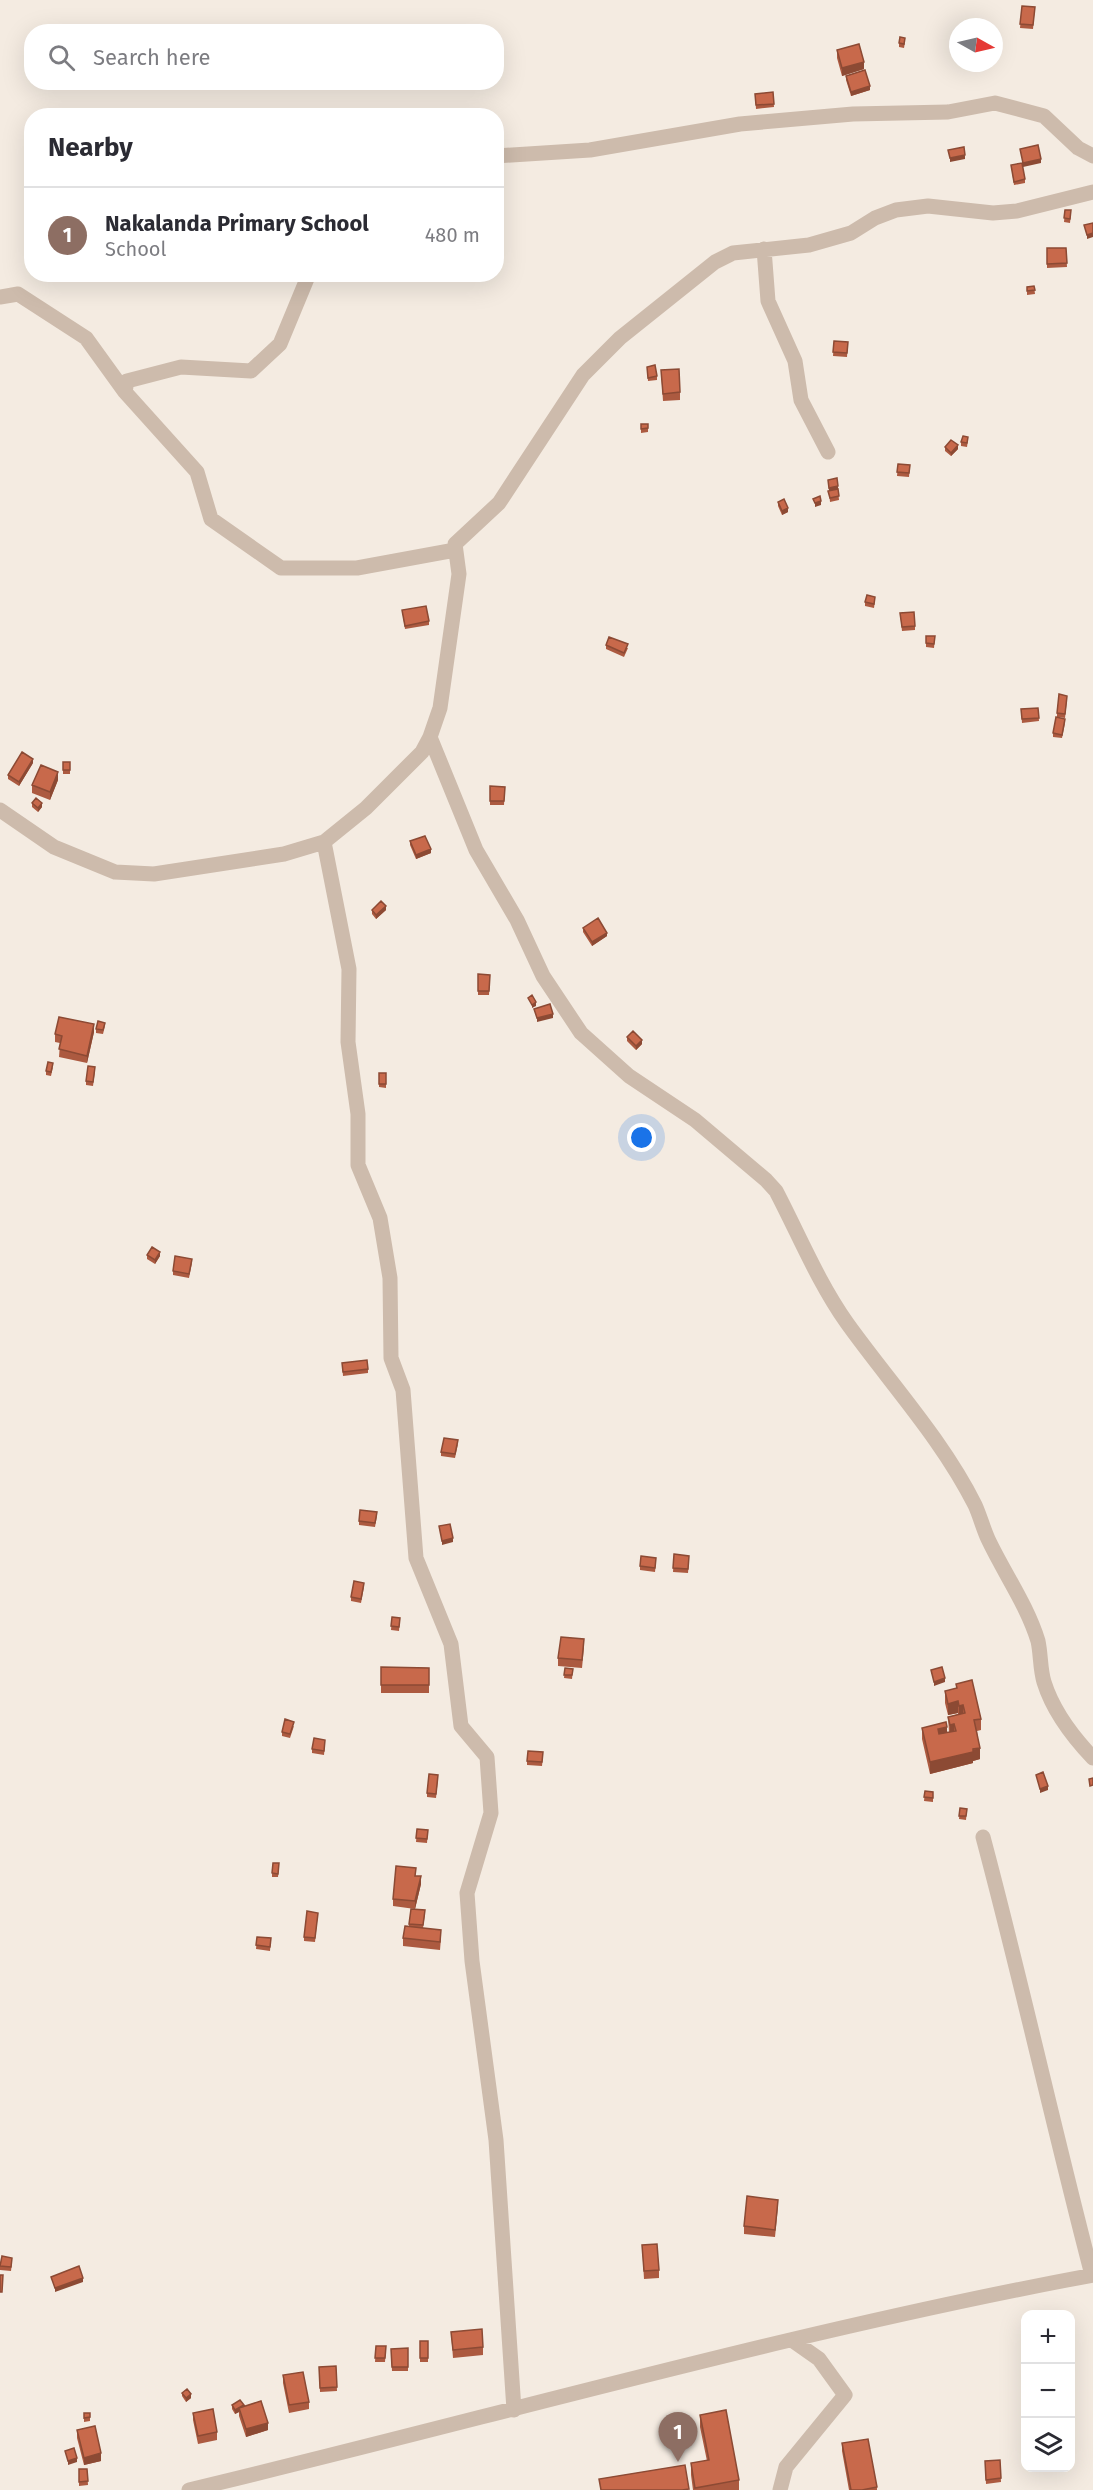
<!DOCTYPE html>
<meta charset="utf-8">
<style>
:root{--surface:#fff;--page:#f7f7f7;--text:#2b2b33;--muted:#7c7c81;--line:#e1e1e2;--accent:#ea580c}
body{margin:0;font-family:"Fira Sans",sans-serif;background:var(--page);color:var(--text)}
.controls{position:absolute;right:18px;bottom:18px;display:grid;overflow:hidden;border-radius:12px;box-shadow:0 6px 24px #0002}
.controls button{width:54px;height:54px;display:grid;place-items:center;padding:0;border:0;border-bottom:2px solid var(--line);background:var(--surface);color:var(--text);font:30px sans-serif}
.compass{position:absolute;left:949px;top:18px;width:54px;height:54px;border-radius:50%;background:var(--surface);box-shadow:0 6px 24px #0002;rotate:98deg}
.you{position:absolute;left:642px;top:1138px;width:21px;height:21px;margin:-15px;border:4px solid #fff;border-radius:50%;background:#1a73e8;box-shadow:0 0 0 9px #1a73e833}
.badge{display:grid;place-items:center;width:39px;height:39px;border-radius:50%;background:var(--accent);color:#fff;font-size:20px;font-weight:700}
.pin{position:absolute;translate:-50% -50px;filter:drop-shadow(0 2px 3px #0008)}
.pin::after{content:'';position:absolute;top:32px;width:21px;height:18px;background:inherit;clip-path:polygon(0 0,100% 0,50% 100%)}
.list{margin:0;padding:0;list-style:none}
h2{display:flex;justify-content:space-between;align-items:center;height:78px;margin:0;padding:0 24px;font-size:26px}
h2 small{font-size:20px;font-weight:400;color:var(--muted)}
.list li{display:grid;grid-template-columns:39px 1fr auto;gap:18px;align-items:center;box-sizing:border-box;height:96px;padding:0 24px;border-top:2px solid var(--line)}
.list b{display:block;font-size:22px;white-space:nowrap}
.list p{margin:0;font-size:20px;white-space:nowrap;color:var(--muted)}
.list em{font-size:20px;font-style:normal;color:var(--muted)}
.icon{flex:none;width:33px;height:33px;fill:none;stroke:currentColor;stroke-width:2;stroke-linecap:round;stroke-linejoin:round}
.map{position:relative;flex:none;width:1093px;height:2490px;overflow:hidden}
.search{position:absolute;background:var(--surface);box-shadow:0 6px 24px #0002;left:24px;top:24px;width:480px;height:66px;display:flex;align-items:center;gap:15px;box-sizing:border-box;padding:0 21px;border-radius:24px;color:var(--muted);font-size:22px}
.panel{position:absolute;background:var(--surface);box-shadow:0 6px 24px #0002;left:24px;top:108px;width:480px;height:174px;border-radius:24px}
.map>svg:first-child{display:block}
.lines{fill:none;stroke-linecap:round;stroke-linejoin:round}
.minor{stroke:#cdbbac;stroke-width:15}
.wall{fill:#ac5a40}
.shaded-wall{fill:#8c4a34}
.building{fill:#c8694b;stroke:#8c4a34;stroke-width:1.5}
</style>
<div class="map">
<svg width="1093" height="2490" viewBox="0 0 1093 2490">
<rect width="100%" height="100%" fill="#f4ebe1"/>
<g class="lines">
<path class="minor" d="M496,156L590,150L740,124L853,114L948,112L995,103L1044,116L1078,148L1093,156
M764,249L768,301L795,361L801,400L828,452
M0,297L18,294L86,338L125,392L197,472L211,519L281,568H357L455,550
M125,392L127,381L181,367L251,371L280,344L309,274
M430,737L476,850L517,920L543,976L581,1033L629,1076L695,1120L766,1180L776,1191C799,1235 818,1282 847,1323C890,1383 942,1439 975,1505C980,1516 983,1528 988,1539C1004,1573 1027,1605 1038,1641C1041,1655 1040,1669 1044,1682C1053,1711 1072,1736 1093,1758
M0,810L54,847L115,872L154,874L284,854L324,842L366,808L422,752L430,737L440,708L459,574L455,544L499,503L583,375L620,338L715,262L733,253L809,245L851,233L875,218L896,210L928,206L993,213L1017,211L1093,192
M324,842L349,969L348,1042L358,1114V1165L380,1218L390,1278L391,1358L403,1390L416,1558L451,1644L461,1726L487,1757L491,1813L467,1893L472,1961L496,2140L514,2410
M983,1837C1022,1983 1054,2130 1092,2275
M189,2490C490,2418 788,2332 1093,2275
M780,2490L786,2467L845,2395L819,2359L792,2340"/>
</g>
<path class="wall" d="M1022,6L1035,7L1033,29L1020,28Z
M905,42L904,48L899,47V43Z
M837,50L864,69L842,76L837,58Z
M846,76L870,90L851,96L846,80Z
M773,92L774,107L756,109L755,94Z
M1011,165L1025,179V183L1014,185Z
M1065,210L1071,214L1070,223L1064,222Z
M1047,248H1066L1067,267L1047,268Z
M1034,286L1035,294L1027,295V287Z
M834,341L848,342L847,357L833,356Z
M647,367L657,376V380L648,381Z
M661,370L680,392V400L663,401Z
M648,424V432L641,433V428Z
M968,440L967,447L961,446V442Z
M945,447L958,449L951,456L945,451Z
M898,464L910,465L909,477L897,476Z
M828,480L838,489L839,500L830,502Z
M778,502L788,512L782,515L778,506Z
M875,600L874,608L865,606V602Z
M402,610L429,621V625L405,629Z
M900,613L915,626V630L902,631Z
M926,636H935L934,648L926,647Z
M606,645L628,648L624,657L606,649Z
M1067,700L1065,718L1057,717V713Z
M1038,708L1039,721L1022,723L1021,709Z
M1065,723L1062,738L1053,737V733Z
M63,762H70V774H63Z
M33,763L19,786L8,779V775Z
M58,780L50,800L32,793V785Z
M490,786L505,787L504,805H490Z
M32,803L42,807L38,812L32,807Z
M410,841L431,853L416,859L410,845Z
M372,910H386L376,919L372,914Z
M583,928L607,936L592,946L583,932Z
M490,975L489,995H478V991Z
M105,1026L103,1034L96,1033V1029Z
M94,1032L87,1063L59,1057L60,1043L55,1042V1034Z
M627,1037L642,1044L636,1050L627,1041Z
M53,1067L51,1076L46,1075V1071Z
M95,1071L93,1086L86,1085V1081Z
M379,1073H386V1088L379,1087Z
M147,1255L160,1256L155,1264L147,1259Z
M192,1263L189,1278L173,1275V1271Z
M342,1363L368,1369V1373L343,1376Z
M458,1444L455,1458L441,1456V1452Z
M377,1516L375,1527L359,1525V1521Z
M674,1554L689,1560L688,1573L673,1572Z
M656,1562L655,1572L640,1570V1566Z
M364,1587L361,1603L351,1601V1597Z
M392,1617L400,1618L399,1631L391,1630Z
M584,1647L582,1668L558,1666V1658Z
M381,1667L429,1668V1693H381Z
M565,1668L573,1669L572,1679L564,1678Z
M956,1684L981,1719V1730L977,1731L980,1759L973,1761V1763L930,1774L922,1739V1728L949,1732L948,1717L958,1714V1713L948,1715L945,1703V1691L956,1689Z
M294,1726L290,1738L282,1736V1732Z
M325,1744L324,1755L312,1753V1749Z
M543,1756L542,1766L527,1765V1761Z
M438,1779L436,1798L427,1797V1793Z
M925,1791L933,1792V1802L924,1801Z
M960,1808L967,1809L966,1820L959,1819Z
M417,1829L428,1830L427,1843L416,1842Z
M279,1867L278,1877H272V1873Z
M416,1876L421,1884L415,1909L393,1906V1899Z
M318,1913L315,1942L304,1941V1937Z
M425,1914L423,1928L441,1938L440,1950L403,1946V1938L409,1927V1924Z
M257,1937L271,1938L270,1951L256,1949Z
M778,2207L775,2237L744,2234V2226Z
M642,2245L659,2270V2278L644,2279Z
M12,2262L11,2271L0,2270V2266Z
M451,2332L483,2347V2355L453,2358Z
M420,2341H428V2362H420Z
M376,2346H386L385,2362H375Z
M408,2348V2371H392L391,2349Z
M336,2366L337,2391L320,2392L319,2367Z
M283,2375L309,2402V2409L289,2413L283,2383Z
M182,2393L191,2398L186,2402L182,2396Z
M232,2405L244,2406L268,2430L246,2437L239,2416V2412L235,2414L232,2409Z
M90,2413V2421L84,2422V2417Z
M193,2413L217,2432V2440L198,2444L193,2420Z
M700,2415L739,2480V2490H693L691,2475V2463L707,2461L700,2427Z
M77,2430L101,2461L84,2465L77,2438Z
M842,2443L877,2487V2490H849L842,2451Z
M1000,2460L1001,2482L986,2484L985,2461Z
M79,2469H87L88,2485L79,2486Z"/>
<path class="shaded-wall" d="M864,62V69L842,76V68Z
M870,86V90L851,96V92Z
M965,155V159L950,162V158Z
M1041,159V163L1023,167V163Z
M1093,233V237L1087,239V235Z
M958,445V449L951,456V453Z
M838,486V489L829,492V488Z
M821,501V505L815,507V503Z
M788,508V512L782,515V511Z
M33,759V763L19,786V782Z
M58,772V780L50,800V792Z
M42,803V807L38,812V808Z
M431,849V853L416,859V855Z
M386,906V910L376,919V915Z
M607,933V936L592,946V942Z
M536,1002V1006L532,1008V1005Z
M553,1014V1018L537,1022V1018Z
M94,1024V1032L87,1063V1056Z
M642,1040V1044L636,1050V1046Z
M160,1252V1256L155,1264V1260Z
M453,1538V1542L442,1545V1541Z
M945,1678V1682L934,1686V1682Z
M958,1701V1713L948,1715V1704Z
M963,1705V1716L959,1717V1706Z
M954,1724V1736L950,1737V1725Z
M947,1727V1739L938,1741V1729Z
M980,1748V1759L973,1761V1763L930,1774V1762Z
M1048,1786V1790L1040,1793V1789Z
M421,1876V1884L415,1909V1901Z
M83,2278V2282L55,2292V2288Z
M191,2394V2398L186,2402V2398Z
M244,2405V2409L239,2408V2412L235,2414V2410Z
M268,2423V2430L246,2437V2429Z
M101,2453V2461L84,2465V2458Z
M77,2458V2462L68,2465V2461Z"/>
<path class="building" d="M1022,6L1035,7L1033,25L1020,24Z
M900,37L905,38L904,44L899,43Z
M859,44L864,62L842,68L837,50Z
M865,70L870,86L851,92L846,76Z
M773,92L774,104L756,105L755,94Z
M1038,145L1041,159L1023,163L1020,149Z
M964,147L965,155L950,158L948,150Z
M1022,163L1025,179L1014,182L1011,165Z
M1065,210H1071L1070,219L1064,218Z
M1093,223V233L1087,235L1084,225Z
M1047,248H1066L1067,263L1047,264Z
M1034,286L1035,290L1027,291V287Z
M834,341L848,342L847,353L833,352Z
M655,365L657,376L648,378L647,367Z
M679,369L680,392L663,394L661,370Z
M641,424H648V428L641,429Z
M963,436L968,437L967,443L961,442Z
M951,440L958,445L951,453L945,447Z
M898,464L910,465L909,473L897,472Z
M837,478L838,486L829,488L828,480Z
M838,489L839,496L830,498L828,491Z
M820,496L821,501L815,503L813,499Z
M784,499L788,508L782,511L778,502Z
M867,595L875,597L874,604L865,602Z
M426,606L429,621L405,626L402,610Z
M914,612L915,626L902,627L900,613Z
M926,636H935L934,644L926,643Z
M609,637L628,644L624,653L606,645Z
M1059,694L1067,696L1065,714L1057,713Z
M1038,708L1039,718L1022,719L1021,709Z
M1056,717L1065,719L1062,735L1053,733Z
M22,752L33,759L19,782L8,775Z
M63,762H70V770H63Z
M41,765L58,772L50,792L32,785Z
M490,786L505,787L504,801H490Z
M36,798L42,803L38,808L32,803Z
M425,836L431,849L416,855L410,841Z
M381,901L386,906L376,915L372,910Z
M598,918L607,933L592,942L583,928Z
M478,974L490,975L489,991H478Z
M532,995L536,1002L532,1005L528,998Z
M550,1004L553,1014L537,1018L534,1009Z
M59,1017L94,1024L87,1056L59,1049L62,1036L55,1034Z
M98,1021L105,1023L103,1030L96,1029Z
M633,1031L642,1040L636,1046L627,1037Z
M48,1062L53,1063L51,1072L46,1071Z
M88,1066L95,1067L93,1082L86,1081Z
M379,1073H386V1084H379Z
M152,1247L160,1252L155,1260L147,1255Z
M175,1256L192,1259L189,1274L173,1271Z
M367,1360L368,1369L343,1372L342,1363Z
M444,1438L458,1440L455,1454L441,1452Z
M360,1510L377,1512L375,1523L359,1521Z
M450,1524L453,1538L442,1541L439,1526Z
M674,1554L689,1556L688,1569L673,1568Z
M641,1556L656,1558L655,1568L640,1566Z
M354,1581L364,1583L361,1599L351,1597Z
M392,1617L400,1618L399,1627L391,1626Z
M561,1637L584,1639L582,1660L558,1658Z
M381,1667L429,1668V1685H381Z
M942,1667L945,1678L934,1682L931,1670Z
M565,1668L573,1669L572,1675H564Z
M972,1680L981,1719L974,1720L980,1748L973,1749V1752L930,1762L922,1728L946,1722L947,1727L938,1729L939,1734L956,1731L954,1724L950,1725L948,1717L965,1713L963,1705L959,1706L958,1701L948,1704L945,1691L957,1688L956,1684Z
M285,1719L294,1722L290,1734L282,1732Z
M314,1738L325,1740L324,1751L312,1749Z
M528,1751L543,1752L542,1762L527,1761Z
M1043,1772L1048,1786L1040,1789L1036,1775Z
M429,1774L438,1775L436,1794L427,1793Z
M1093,1778V1785L1090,1786L1089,1779Z
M925,1791L933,1792V1798L924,1797Z
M960,1808L967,1809L966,1816H959Z
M417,1829L428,1830L427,1839L416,1838Z
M273,1863H279L278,1874L272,1873Z
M396,1866L416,1868L415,1876H421L415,1901L393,1899Z
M411,1909L425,1910L423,1925L409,1924Z
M307,1911L318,1913L315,1938L304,1937Z
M405,1926L441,1930L440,1942L403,1938Z
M257,1937L271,1938L270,1947L256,1945Z
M747,2196L778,2200L775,2230L744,2226Z
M657,2244L659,2270L644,2271L642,2245Z
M2,2256L12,2258L11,2267L0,2266Z
M79,2266L83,2278L55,2288L51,2277Z
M0,2275H3L2,2292H0Z
M482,2329L483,2347L453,2350L451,2332Z
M420,2341H428V2358H420Z
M376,2346H386L385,2358H375Z
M408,2348V2367H392L391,2349Z
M336,2366L337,2387L320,2388L319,2367Z
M303,2372L309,2402L289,2405L283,2375Z
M187,2389L191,2394L186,2398L182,2393Z
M240,2400L244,2405L235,2410L232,2405Z
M261,2401L268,2423L246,2429L239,2408Z
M213,2409L217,2432L198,2436L193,2413Z
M726,2410L739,2480L695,2488L691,2463L709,2460L700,2415Z
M84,2413H90V2417L84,2418Z
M95,2426L101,2453L84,2458L77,2430Z
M868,2439L877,2487L862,2490H851L842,2443Z
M74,2448L77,2458L68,2461L65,2451Z
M1000,2460L1001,2478L986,2480L985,2461Z
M685,2465L689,2489L682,2490H601L599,2479Z
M79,2469H87L88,2481L79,2482Z"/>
</svg>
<div class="controls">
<button>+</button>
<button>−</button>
<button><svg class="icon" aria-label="layers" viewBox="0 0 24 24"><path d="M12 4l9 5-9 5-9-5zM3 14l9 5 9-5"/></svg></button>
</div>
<svg class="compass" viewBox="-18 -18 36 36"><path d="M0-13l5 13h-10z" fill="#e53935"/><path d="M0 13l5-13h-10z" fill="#7c7c81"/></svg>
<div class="you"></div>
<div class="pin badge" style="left:678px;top:2462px;background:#8d6e63">1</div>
<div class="search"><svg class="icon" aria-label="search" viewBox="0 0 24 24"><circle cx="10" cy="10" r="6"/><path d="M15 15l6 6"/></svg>Search here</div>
<section class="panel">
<h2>Nearby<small></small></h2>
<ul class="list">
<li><span class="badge" style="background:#8d6e63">1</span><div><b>Nakalanda Primary School</b><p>School</p></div><em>480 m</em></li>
</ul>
</section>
</div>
